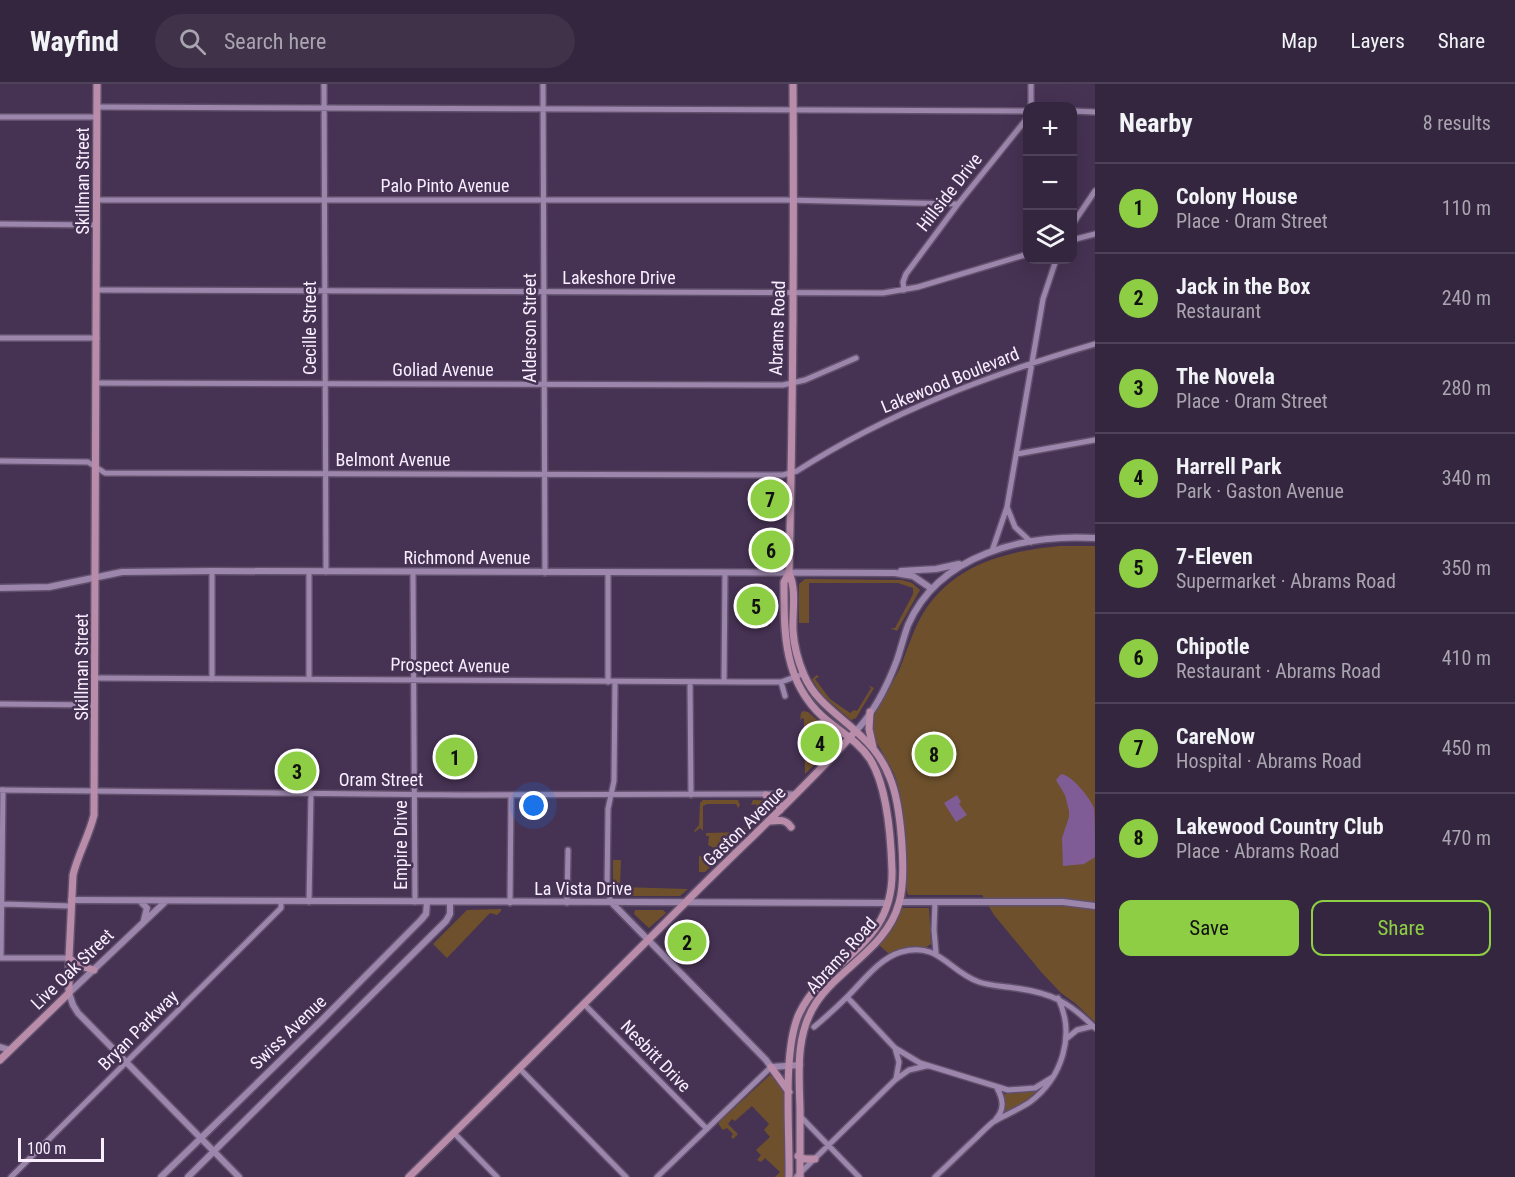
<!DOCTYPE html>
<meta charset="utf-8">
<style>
:root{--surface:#34263e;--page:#3f3249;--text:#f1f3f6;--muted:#a9a5b0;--line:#4e4358;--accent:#8dce44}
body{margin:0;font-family:"Roboto Condensed",sans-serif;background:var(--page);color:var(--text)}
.controls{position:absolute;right:18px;top:18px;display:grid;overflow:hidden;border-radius:12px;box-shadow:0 6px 24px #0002}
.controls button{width:54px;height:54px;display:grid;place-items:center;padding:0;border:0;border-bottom:2px solid var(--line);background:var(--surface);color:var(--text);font:30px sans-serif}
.scale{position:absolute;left:18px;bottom:15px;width:86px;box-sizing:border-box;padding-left:6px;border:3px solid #f8eeff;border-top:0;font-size:16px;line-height:21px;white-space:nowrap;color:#f8eeff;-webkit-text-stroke:4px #463253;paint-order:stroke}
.you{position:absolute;left:534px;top:722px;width:21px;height:21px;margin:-15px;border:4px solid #fff;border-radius:50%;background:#1a73e8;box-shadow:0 0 0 9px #1a73e833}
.badge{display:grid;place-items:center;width:39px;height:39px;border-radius:50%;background:var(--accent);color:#111;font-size:20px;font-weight:700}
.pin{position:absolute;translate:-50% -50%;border:3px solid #fff;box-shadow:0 2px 6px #0006}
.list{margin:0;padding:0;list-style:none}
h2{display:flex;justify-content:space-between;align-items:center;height:78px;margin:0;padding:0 24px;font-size:26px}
h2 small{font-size:20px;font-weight:400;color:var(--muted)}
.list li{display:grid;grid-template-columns:39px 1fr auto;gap:18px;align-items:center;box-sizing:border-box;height:90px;padding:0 24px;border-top:2px solid var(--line)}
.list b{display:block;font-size:22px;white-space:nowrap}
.list p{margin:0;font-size:20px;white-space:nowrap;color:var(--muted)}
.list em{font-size:20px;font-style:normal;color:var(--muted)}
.actions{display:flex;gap:12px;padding:18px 24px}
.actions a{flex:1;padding:14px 0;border:2px solid var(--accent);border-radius:12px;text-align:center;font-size:21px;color:var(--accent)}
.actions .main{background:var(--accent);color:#111}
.icon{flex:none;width:33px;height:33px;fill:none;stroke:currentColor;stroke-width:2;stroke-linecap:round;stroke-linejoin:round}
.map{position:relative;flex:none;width:1095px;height:1093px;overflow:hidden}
header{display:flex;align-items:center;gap:36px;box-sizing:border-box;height:84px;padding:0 30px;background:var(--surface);border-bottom:2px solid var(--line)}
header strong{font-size:28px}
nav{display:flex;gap:33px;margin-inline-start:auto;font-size:21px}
.search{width:420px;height:54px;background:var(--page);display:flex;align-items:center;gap:15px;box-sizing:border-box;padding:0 21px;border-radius:33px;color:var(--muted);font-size:22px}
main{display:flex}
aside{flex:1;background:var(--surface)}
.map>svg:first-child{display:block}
.green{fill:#6e512c}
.water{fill:#7f5c96}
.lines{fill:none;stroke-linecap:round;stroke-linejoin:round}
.minor-casing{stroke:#61506c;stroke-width:8}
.tertiary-casing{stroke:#61506c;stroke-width:9}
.secondary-casing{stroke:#61506c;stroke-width:10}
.minor{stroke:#9c86ac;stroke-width:5}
.tertiary{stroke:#9c86ac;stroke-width:6}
.secondary{stroke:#b98caa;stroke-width:7}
.labels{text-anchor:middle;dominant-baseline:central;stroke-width:5;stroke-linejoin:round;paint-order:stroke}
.street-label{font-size:18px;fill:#f8eeff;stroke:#463253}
</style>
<header>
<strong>Wayfind</strong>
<div class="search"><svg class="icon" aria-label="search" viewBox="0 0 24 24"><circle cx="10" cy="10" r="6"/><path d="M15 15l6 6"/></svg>Search here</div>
<nav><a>Map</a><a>Layers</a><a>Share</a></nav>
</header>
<main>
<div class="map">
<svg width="1095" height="1093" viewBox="0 0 1095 1093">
<rect width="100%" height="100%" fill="#463253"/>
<path class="green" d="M1060,462H1095V938L1075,919L1061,909L1042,889L994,831L982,811H908C905,801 908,790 907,779C906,753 904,723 897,698C893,681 870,654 871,641C872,633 895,595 900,584C907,567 912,549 921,533C950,481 1005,467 1060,462Z
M805,495L902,496L912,499L920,506L897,547L890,544H895L913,510V504L898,499H809V539H799V500Z
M817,591L819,593L815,595L830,615L850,629L854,626L857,627L871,604L868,601L874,604L856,634L851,636L821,610L812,595Z
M803,627L808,628L835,651V660L805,690L804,635L802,634L800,636L801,629Z
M703,716H738L740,721L738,724L736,720H707L703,722V747L700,744L695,748L694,747L699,741L700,719Z
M753,716L773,717L774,719L754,741L750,739L756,732V720L751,721Z
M743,743L746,745L747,749L705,788H699V772L710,774L714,769V764L708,761L709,752H706V749L742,748Z
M613,776H621L620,803L688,805L680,812H617L613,805Z
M902,824H929L931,860C923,868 901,863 889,870L879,861L892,846Z
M501,825V827L497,831L490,829L447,874L433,860L467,826Z
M635,826H663L666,829L649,844L634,830Z
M770,991C776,992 782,1000 784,1007V1093H775L780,1088L765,1074L761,1078L757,1076L761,1071L756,1066L770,1053L764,1046L769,1040L752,1022L735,1037L732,1035L728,1040L738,1050L733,1055L731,1053L733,1050L727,1044L723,1046L719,1041V1038Z
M1037,1007L1026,1017L1005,1029L1006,1019L1004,1010Z"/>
<path class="water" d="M1061,690C1072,691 1090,714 1094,724C1095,731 1095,763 1095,773L1084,780L1063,782L1062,754L1069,733V727L1065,711L1056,696Z
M957,711L961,718L959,720L967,731L956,738L944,719Z"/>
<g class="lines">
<defs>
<path id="minor" d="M324,0L326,488
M543,0L545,489
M1031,22V0
M98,23L1028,27
M1072,27L1095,28
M0,33H97
M97,116H785L958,120
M0,140L97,141
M1072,141L1095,107
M1072,156L1095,150
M97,206L883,209L918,203L1028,170
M904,206L903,198L906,190L958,120L1028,33
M0,254H97
M97,299L783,301L805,296L856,274
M1017,370L1095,356
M0,377L88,378L105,389L783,391L797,387C889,328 991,290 1095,260
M1031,458L1015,443L1007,423L1043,215L1056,176
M992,467L1007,423
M413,488L415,818
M608,489V598
M96,594L750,598H781L803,590
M212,595V487
M309,595V488
M690,598L691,711
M724,598L725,489
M781,598L785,612
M0,620L95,621
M0,706L462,711L796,710
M309,818L311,709
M935,818L934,846L936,869
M510,819L511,711
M567,819L568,766
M612,819L607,808L608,725L614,697L615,598
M2,820L71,822
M0,874H69
M1,874L3,706
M847,913L895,964L920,979L1008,1006L1035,1004L1053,993
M584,920L707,1045
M814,943C826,933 837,923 848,912C863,897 880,874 901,868C939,857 948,887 979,898C990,902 1003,902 1015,904C1052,909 1069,918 1095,944
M1066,955L1077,946L1093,942
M895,964L899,978L896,995
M520,985L626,1093
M800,1032L859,1093
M996,1035C1005,1025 1003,1015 997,1004
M454,1049L497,1093
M11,1093L281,824V818
M657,1093L771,983
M796,1093L895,996L909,986L926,982
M935,1093C949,1080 962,1067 976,1054C981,1049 987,1043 993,1038C1005,1031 1018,1026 1030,1018C1062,994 1076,951 1058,914"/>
<path id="tertiary" d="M901,487L936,485L959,480
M0,504L49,503L122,488L212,487L895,489L913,492L932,505
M856,647C874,628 888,600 897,576C901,564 904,552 908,541C939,470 1024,450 1095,454
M71,816L888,819
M140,817L147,824L144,836
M166,817L69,909L73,921L78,929L239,1093
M900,818H1063L1095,822
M612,819L766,976L771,983L800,981
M0,963L10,966
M161,1093L323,935L421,836L426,830L427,818
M188,1093L446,837L450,830V818"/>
<path id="secondary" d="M789,489C797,507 792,528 793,547C794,562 798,577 804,591C816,619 841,632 862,653C874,664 884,678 890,694C901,720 907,792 899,819C887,864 840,883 816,919C795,951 799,989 800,1025C800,1048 800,1070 800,1093
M870,628L869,645L873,663
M766,711L778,716L780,726
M770,737C778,736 786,735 791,743
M69,874L77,881L94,886
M0,976L69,909V874L73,791C78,770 89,752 94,731L97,0
M771,983L789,1008
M798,1072L805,1075H815
M409,1093C502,1002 594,910 686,818C741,762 800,710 852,651
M789,1093C790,1049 782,968 799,930C826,873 894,864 892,786C891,754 887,702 870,675C858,657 839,647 823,633C783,597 784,547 784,498L789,489C793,326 794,163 793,0"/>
</defs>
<use href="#minor" class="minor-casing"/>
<use href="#tertiary" class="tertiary-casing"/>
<use href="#secondary" class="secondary-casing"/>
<use href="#minor" class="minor"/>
<use href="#tertiary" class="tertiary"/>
<use href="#secondary" class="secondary"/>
</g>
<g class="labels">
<g class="street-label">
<text transform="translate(82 97) rotate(-90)">Skillman Street</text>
<text x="445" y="101">Palo Pinto Avenue</text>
<text transform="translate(949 108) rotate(-52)">Hillside Drive</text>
<text x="619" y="193">Lakeshore Drive</text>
<text transform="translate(309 244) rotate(-90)">Cecille Street</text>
<text transform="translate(529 244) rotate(-90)">Alderson Street</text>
<text transform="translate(777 244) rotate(-88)">Abrams Road</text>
<text x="443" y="285">Goliad Avenue</text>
<text transform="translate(950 296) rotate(-22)">Lakewood Boulevard</text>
<text x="393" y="375">Belmont Avenue</text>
<text x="467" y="473">Richmond Avenue</text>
<text transform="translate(450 581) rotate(1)">Prospect Avenue</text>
<text transform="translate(81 583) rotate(-90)">Skillman Street</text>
<text x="381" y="695">Oram Street</text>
<text transform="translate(744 742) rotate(-44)">Gaston Avenue</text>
<text transform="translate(400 761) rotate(-90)">Empire Drive</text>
<text x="583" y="804">La Vista Drive</text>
<text transform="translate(841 871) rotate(-48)">Abrams Road</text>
<text transform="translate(72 885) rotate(-44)">Live Oak Street</text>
<text transform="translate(138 946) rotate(-45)">Bryan Parkway</text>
<text transform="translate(288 948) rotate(-44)">Swiss Avenue</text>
<text transform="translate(656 972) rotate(46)">Nesbitt Drive</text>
</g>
</g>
</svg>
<div class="controls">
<button>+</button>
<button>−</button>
<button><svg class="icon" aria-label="layers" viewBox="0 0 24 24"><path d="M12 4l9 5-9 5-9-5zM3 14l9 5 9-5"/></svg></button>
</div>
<div class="scale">100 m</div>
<div class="you"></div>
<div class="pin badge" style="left:455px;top:673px">1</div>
<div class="pin badge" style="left:687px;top:858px">2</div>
<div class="pin badge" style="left:297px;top:687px">3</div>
<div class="pin badge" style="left:820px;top:659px">4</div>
<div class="pin badge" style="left:756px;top:522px">5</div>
<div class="pin badge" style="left:771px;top:466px">6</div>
<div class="pin badge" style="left:770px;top:415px">7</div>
<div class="pin badge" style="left:934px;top:670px">8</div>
</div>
<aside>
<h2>Nearby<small>8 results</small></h2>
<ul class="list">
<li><span class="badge">1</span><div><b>Colony House</b><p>Place · Oram Street</p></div><em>110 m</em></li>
<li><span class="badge">2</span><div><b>Jack in the Box</b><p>Restaurant</p></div><em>240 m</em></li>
<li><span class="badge">3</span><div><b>The Novela</b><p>Place · Oram Street</p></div><em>280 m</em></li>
<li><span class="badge">4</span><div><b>Harrell Park</b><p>Park · Gaston Avenue</p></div><em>340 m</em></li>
<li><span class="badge">5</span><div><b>7-Eleven</b><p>Supermarket · Abrams Road</p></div><em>350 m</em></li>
<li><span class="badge">6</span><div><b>Chipotle</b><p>Restaurant · Abrams Road</p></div><em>410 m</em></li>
<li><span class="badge">7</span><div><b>CareNow</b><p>Hospital · Abrams Road</p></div><em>450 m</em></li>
<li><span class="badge">8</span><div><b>Lakewood Country Club</b><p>Place · Abrams Road</p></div><em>470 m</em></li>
</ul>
<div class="actions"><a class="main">Save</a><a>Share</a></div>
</aside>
</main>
